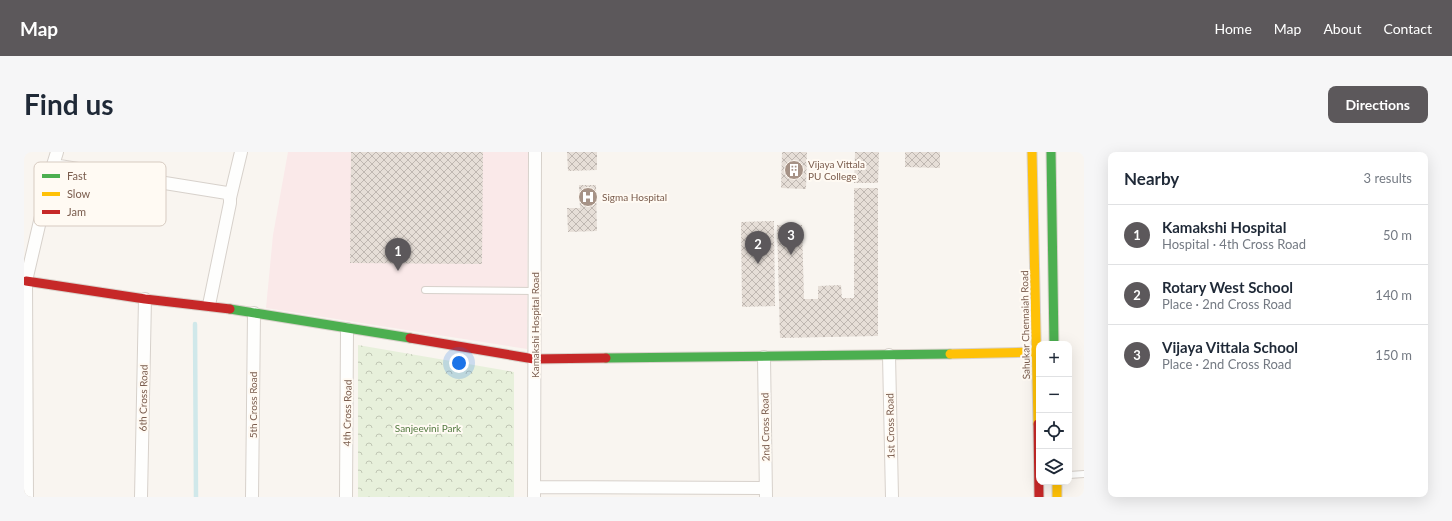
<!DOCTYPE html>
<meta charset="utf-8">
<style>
:root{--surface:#fff;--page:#f6f6f7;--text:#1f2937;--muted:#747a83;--line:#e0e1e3;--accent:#5c585b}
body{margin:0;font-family:Lato,sans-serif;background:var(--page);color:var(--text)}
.controls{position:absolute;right:12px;bottom:12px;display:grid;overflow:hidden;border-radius:8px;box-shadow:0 4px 16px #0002}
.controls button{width:36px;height:36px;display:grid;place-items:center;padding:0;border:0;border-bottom:1px solid var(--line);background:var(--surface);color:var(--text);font:20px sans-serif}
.you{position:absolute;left:435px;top:211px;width:14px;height:14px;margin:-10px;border:3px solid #fff;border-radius:50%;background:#1a73e8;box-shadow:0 0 0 6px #1a73e833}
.badge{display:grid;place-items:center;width:26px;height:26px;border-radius:50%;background:var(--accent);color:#fff;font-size:13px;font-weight:700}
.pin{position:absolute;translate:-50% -33px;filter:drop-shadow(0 1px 2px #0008)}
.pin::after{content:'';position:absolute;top:21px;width:14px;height:12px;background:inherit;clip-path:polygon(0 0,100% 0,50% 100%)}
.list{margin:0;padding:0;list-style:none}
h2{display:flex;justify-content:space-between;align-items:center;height:52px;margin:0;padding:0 16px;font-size:17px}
h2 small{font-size:13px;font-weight:400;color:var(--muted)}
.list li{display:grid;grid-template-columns:26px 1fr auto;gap:12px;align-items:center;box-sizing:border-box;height:60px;padding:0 16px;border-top:1px solid var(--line)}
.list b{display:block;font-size:15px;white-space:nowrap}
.list p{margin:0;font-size:13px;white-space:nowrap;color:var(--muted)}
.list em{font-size:13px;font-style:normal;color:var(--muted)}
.icon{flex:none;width:22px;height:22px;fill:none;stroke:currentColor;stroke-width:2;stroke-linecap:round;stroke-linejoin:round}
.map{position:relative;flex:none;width:1060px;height:345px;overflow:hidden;border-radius:8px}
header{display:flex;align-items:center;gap:24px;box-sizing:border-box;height:56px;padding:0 20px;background:var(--accent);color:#fff}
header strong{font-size:19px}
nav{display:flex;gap:22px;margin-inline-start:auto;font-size:14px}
.intro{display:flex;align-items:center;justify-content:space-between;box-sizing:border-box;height:96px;padding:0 24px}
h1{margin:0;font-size:28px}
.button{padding:10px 18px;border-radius:8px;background:var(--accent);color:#fff;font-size:14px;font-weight:700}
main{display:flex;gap:24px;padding:0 24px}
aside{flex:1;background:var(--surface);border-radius:8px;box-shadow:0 4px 16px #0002}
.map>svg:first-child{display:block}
.medical{fill:#fae9e9}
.forest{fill:url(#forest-crowns)}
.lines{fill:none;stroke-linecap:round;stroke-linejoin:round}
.stream{stroke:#d0e8ea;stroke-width:4.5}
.building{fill:url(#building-cross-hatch)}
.lane-casing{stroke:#d7d1cb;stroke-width:8}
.street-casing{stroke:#d7d1cb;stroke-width:14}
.fast-casing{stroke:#d9d2cb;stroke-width:11}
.slow-casing{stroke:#d9d2cb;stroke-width:11}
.jam-casing{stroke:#d9d2cb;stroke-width:11}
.lane{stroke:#fefefd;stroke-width:6}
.street{stroke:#fefefd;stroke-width:12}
.fast{stroke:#4caf50;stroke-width:9}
.slow{stroke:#ffc107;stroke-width:9}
.jam{stroke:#c62828;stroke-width:9}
.labels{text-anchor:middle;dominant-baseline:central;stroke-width:4;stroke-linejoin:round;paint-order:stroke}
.poi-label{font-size:10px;fill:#7a5c4d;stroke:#fffaf3;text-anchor:start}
.street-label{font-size:10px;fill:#7a5c4d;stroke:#fffaf3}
.park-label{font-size:10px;fill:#537a41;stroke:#fffaf3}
.key{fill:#fffaf3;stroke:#d7cbc1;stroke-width:1}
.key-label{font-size:11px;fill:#7a5c4d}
</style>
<header>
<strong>Map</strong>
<nav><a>Home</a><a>Map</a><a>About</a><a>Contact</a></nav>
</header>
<div class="intro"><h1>Find us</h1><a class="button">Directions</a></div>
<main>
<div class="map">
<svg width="1060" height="345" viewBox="0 0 1060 345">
<defs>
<pattern id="forest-crowns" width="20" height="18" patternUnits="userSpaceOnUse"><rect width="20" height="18" fill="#e7f0db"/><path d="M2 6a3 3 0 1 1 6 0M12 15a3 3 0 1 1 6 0" fill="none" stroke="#c0c6b4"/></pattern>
<pattern id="building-cross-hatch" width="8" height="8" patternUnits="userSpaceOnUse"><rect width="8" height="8" fill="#e6ded7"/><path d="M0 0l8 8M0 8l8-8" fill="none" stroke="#bfb7b1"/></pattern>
</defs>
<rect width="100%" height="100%" fill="#f9f5f0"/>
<path class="medical" d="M264,0H504L503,197L242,156L249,83Z"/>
<path class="forest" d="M334,193L490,220V345H334Z"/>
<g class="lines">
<path class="stream" d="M171,172L172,345"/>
</g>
<path class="building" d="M327,0H459L458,112L326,111Z
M543,0H573V18L544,19Z
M758,0H783L782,37L757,36Z
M831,0H855L854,31H830Z
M881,0H916V16L881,15Z
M555,33H572L573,79L544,80L543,56H556Z
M830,36H854V184L756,186L753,73H778L780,147H794V134L817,133L818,146H830Z
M750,69L751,154L718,155L717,70Z"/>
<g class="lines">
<defs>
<path id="lane" d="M401,138L511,139
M1045,323L1060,322"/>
<path id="street" d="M29,13L203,41L206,46V51L185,153
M206,46L217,0
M865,203L868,345
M740,205L742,345
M510,335L742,336
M3,345L2,129L29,13L33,0
M117,345L121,147
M228,345L230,161
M322,345L323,177
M510,345L511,0"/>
<path id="fast" d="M1027,0L1030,192
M206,157L386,186
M582,206L926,202"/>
<path id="slow" d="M1008,0L1014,272
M926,202L1012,200
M1033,330V345"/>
<path id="jam" d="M2,129L121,147L206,157
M386,186L510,207L582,206
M1014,272L1015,345"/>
</defs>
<use href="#lane" class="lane-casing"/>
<use href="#street" class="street-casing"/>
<use href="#fast" class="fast-casing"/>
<use href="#slow" class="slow-casing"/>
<use href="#jam" class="jam-casing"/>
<use href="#lane" class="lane"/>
<use href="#street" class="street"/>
<use href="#fast" class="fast"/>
<use href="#slow" class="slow"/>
<use href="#jam" class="jam"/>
</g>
<defs>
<symbol id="building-disc" viewBox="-11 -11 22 22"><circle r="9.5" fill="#a69286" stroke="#fffaf3"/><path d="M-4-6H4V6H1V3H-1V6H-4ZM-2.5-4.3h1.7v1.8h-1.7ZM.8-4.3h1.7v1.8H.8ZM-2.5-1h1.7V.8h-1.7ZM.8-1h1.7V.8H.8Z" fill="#fff"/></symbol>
<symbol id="hospital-disc" viewBox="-11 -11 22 22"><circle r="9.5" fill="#a69286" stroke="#fffaf3"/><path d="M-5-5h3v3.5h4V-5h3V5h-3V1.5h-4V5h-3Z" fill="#fff"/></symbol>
</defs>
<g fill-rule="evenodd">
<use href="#building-disc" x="759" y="7" width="22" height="22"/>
<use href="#hospital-disc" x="553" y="34" width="22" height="22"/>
</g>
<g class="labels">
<g class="poi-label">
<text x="784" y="12">Vijaya Vittala<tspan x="784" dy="12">PU College</tspan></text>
<text x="578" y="45">Sigma Hospital</text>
</g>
<g class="street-label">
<text transform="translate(511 173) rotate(-90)">Kamakshi Hospital Road</text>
<text transform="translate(1001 173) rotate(-91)">Sahukar Chennaiah Road</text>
<text transform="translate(119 246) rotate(-89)">6th Cross Road</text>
<text transform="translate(229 253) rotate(-90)">5th Cross Road</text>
<text transform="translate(323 261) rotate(-89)">4th Cross Road</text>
<text transform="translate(866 274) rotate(-91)">1st Cross Road</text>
<text transform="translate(741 275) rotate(-91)">2nd Cross Road</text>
</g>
<g class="park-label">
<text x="404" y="276">Sanjeevini Park</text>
</g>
</g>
<rect x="10" y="10" width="132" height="64" rx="6" class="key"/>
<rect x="18" y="22" width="18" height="4" fill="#4caf50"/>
<rect x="18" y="40" width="18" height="4" fill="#ffc107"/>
<rect x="18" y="58" width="18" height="4" fill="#c62828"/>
<g class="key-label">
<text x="43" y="28">Fast</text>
<text x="43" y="46">Slow</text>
<text x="43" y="64">Jam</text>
</g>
</svg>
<div class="controls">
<button>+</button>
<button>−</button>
<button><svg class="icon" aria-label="locate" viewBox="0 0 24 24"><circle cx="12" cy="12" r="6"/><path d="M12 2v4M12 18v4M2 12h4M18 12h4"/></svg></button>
<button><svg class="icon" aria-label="layers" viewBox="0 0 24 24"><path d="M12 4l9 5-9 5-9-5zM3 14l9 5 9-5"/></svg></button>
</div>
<div class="you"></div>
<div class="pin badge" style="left:374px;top:119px">1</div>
<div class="pin badge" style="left:734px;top:112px">2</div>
<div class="pin badge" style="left:767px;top:103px">3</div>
</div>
<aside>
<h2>Nearby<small>3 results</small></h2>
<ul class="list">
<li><span class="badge">1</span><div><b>Kamakshi Hospital</b><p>Hospital · 4th Cross Road</p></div><em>50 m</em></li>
<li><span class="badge">2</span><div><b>Rotary West School</b><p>Place · 2nd Cross Road</p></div><em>140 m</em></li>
<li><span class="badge">3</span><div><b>Vijaya Vittala School</b><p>Place · 2nd Cross Road</p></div><em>150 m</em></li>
</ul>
</aside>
</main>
